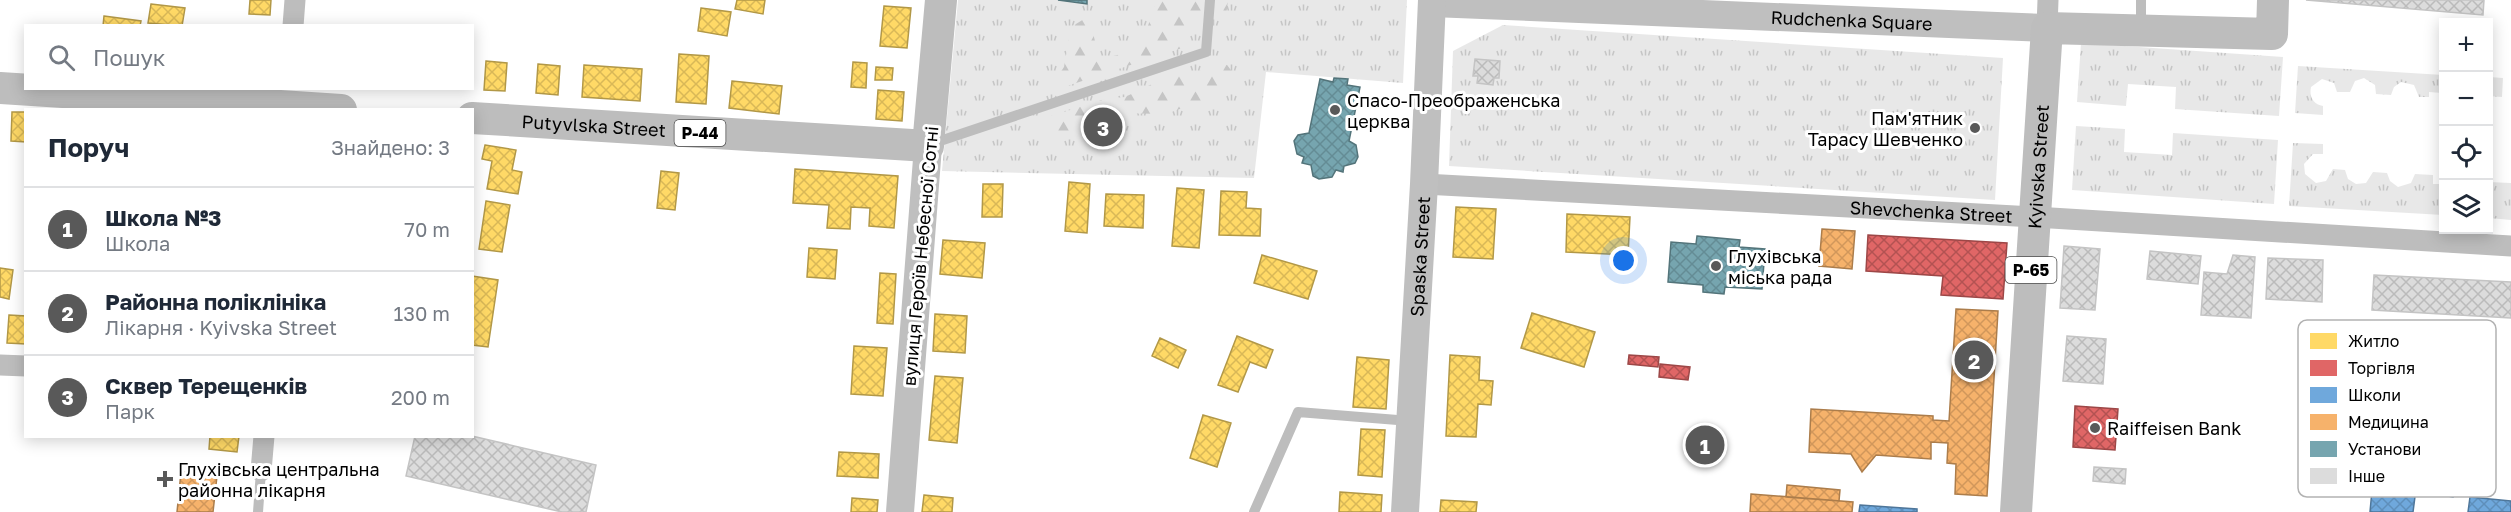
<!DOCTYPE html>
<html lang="uk">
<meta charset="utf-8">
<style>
:root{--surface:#fff;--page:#f6f6f7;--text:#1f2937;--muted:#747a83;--line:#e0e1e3;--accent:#595959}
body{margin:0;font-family:"Golos Text",sans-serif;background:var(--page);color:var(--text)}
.controls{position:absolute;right:18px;top:18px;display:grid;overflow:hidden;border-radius:0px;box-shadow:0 3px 15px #0003}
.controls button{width:54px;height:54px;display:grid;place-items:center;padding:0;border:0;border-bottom:2px solid var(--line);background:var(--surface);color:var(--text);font:30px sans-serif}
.you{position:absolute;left:1624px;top:261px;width:21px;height:21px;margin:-15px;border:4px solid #fff;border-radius:50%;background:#1a73e8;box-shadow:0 0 0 9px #1a73e833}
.badge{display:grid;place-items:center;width:39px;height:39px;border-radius:50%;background:var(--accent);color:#fff;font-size:20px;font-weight:700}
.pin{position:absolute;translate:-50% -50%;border:3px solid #fff;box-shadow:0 2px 6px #0006}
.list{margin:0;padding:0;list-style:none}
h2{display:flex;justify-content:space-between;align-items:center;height:78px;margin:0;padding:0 24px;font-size:26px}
h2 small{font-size:20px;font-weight:400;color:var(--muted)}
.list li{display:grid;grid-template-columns:39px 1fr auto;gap:18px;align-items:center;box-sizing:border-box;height:84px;padding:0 24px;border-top:2px solid var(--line)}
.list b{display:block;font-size:22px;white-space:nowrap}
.list p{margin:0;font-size:20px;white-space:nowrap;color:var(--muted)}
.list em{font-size:20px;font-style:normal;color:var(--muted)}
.icon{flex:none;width:33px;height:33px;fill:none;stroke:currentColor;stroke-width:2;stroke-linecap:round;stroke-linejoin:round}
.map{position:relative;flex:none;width:2511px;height:512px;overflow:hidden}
.search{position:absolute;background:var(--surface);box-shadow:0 3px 15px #0003;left:24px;top:24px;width:450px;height:66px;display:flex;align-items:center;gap:15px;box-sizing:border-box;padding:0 21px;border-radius:0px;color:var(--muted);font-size:22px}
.panel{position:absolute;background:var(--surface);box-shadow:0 3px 15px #0003;left:24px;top:108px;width:450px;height:330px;border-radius:0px}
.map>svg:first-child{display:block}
.grass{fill:url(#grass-tufts)}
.forest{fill:url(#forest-firs)}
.homes{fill:url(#homes-cross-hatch);stroke:#b29847;stroke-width:1.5}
.shops{fill:url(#shops-cross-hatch);stroke:#9d4747;stroke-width:1.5}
.schools{fill:url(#schools-cross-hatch);stroke:#4e769a;stroke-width:1.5}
.health{fill:url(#health-cross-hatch);stroke:#ac7d4b;stroke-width:1.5}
.public{fill:url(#public-cross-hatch);stroke:#53747a;stroke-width:1.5}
.building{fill:url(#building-cross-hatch);stroke:#c4c4c4;stroke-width:1.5}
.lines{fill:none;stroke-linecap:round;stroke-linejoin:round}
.lane{stroke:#bdbdbd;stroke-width:10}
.street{stroke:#bdbdbd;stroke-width:21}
.secondary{stroke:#bfbfbf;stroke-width:28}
.primary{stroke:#bdbdbd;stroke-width:32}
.poi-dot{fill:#595959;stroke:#fff;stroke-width:2}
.labels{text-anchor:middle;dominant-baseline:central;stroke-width:6;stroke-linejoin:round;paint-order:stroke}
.shield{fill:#fff;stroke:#4c4c4c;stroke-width:1.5}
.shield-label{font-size:16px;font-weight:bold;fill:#000}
.street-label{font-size:18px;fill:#000;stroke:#fff}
.poi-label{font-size:18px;fill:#000;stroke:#fff;text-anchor:start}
.key{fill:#fff;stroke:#b2b2b2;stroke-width:1.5}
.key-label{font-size:16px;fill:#000}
</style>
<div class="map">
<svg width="2511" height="512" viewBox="0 0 2511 512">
<defs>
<pattern id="grass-tufts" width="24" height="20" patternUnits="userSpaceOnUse" patternTransform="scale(1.5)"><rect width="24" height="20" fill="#e8e8e8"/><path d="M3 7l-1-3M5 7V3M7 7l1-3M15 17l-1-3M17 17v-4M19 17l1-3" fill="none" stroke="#c5c5c5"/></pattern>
<pattern id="forest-firs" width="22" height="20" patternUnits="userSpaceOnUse" patternTransform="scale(1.5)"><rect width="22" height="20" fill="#e8e8e8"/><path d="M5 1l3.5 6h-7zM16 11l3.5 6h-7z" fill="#c5c5c5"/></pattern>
<pattern id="homes-cross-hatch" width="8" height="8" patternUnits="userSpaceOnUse" patternTransform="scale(1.5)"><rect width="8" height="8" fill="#ffd966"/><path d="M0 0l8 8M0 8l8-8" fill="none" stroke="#d9b857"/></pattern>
<pattern id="shops-cross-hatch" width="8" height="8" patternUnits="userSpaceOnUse" patternTransform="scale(1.5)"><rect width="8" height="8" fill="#e06666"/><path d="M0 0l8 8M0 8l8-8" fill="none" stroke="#b35252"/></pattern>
<pattern id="schools-cross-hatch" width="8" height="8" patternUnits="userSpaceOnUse" patternTransform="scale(1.5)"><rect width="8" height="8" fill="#6fa8dc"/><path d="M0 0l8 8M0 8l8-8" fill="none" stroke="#5e8fbb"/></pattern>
<pattern id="health-cross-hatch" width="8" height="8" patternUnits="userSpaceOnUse" patternTransform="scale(1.5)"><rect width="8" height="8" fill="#f6b26b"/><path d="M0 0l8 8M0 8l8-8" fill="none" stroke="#d1975b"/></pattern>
<pattern id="public-cross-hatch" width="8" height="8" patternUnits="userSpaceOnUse" patternTransform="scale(1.5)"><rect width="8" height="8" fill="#76a5af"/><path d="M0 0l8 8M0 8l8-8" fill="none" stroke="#648c95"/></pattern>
<pattern id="building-cross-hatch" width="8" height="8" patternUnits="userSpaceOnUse" patternTransform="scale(1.5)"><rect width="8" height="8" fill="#dcdcdc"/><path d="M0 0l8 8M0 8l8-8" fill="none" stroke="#bbb"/></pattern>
</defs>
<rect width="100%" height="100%" fill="#fff"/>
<path class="grass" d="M958,0H1407L1403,83L1266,72L1254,178L942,171Z
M1503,25L2003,58L1995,200L1449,166L1453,51Z
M2081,43L2283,57L2279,116L2175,109L2176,87L2128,84L2126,106L2077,102Z
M2298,66L2443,75L2442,93L2429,92V97H2419L2414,85L2401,82L2394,87L2391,95L2376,94L2375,85L2364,78L2355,81L2350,92H2337L2334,83L2322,79L2311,87C2309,97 2313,104 2323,106V115L2295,113Z
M2489,77L2503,78L2502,97L2489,96Z
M2076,126L2125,129L2124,152L2172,155L2173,133L2278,140L2274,204L2072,190Z
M2293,143L2323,144V154H2313L2304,164L2305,174L2316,183L2326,181L2333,169L2345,170L2348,179L2356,184L2366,183L2373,172L2387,173L2390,181L2398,187L2411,183L2415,174L2433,175V184H2443V215L2289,206Z
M2488,182L2511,183V220L2489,218Z"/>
<path class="forest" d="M1156,0H1228L1226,16L1193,22L1185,27L1182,48L1061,88L1058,76L1064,67L1071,27L1089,16L1099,58C1142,54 1145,38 1156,0Z
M1217,63L1227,65L1237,78L1224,93L1166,114L1115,113L1066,133L1036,131L1051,116L1105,99L1125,97L1175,73H1196Z"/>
<path class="homes" d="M250,0H271L270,15L249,14Z
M737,0H765L763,14L735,9Z
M151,4L185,8L182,26L148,23Z
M884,6L911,8L907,48L880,46Z
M701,8L731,12L727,36L698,31Z
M104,16L141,21L140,26H103Z
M679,54L709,56L706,104L676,102Z
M486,61L507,63L505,91L484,90Z
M853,62L867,63L866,88L851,87Z
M538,64L560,66L558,95L536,93Z
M584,65L642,69L640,101L582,97Z
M876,67L893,68L892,80H875Z
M732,81L782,86L779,114L729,108Z
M878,90L904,92L902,121L876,119Z
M12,112H26V142L11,141Z
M485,145L516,150L512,170L522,172L518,194L487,189L492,161L482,159Z
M795,169L898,176L894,228L869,226L870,208L851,207L850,229L827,228L829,205L793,203Z
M661,171L679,173L675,210L657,208Z
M1069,182L1090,184L1087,233L1065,231Z
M983,184H1003L1002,217H982Z
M1177,188L1204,190L1199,248L1172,246Z
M1221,191L1247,192L1246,208L1261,209L1260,236L1219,235Z
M1106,194L1144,195L1143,228L1104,226Z
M486,201L510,205L502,252L479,249Z
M1456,207L1496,209L1493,259L1453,257Z
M1567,214L1630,217L1628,255L1566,252Z
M943,240L985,243L982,278L940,274Z
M809,248L837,250L835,279L807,277Z
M1262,255L1317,271L1308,299L1254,283Z
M0,268L13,270L9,299L0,297Z
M880,273L896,274L893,324L877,323Z
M472,276L498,280L488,347L472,345Z
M1532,313L1595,332L1584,367L1521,348Z
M935,314L967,316L965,353L933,351Z
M9,315L26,316V344L7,343Z
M1237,336L1273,350L1266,368L1250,362L1238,392L1218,385Z
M1160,338L1186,350L1178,368L1152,356Z
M854,346L887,348L883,396L851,394Z
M1450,355L1480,357L1479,380L1493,381L1491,405L1478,404L1476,437L1446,436Z
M1357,357L1389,360L1386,409L1353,407Z
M935,376L963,378L957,443L929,440Z
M1203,415L1231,423L1217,467L1190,458Z
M1361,429L1385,430L1382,477L1358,475Z
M210,436H239L237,452L209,449Z
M839,452L879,454L878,478L837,476Z
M1340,492L1382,495L1381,512H1339Z
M924,495L953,498L952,512H922Z
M852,498L878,500L877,512H851Z
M1441,500L1477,502L1476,512H1440Z"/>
<path class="shops" d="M1868,235L2007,243L2003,299L1941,295L1943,276L1866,271Z
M1629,355L1659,357L1658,367L1628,364Z
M1660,364L1690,367L1688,380L1659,377Z
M2075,406L2118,409L2115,450L2073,447Z"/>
<path class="schools" d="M2399,441L2461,459L2453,497L2416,489L2413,512H2370L2375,458L2394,461Z
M2470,497L2511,501V512H2468Z
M1860,505L1917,509V512H1859Z"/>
<path class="health" d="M1822,229L1855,231L1852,269L1819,266Z
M1956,309L1998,311L1987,496L1955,494L1956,464L1947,463L1948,443L1931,442V459L1876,455L1862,472L1851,454L1809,452L1811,409L1933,416V420L1949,421Z
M181,472L217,476L213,512H177Z
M1787,485L1840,490L1839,501L1786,497Z
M1751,494L1853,502L1852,512H1750Z"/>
<path class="public" d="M1058,0H1087V4Z
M1334,78L1348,79L1347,85L1360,87L1349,141L1356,145L1358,157L1355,163L1344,166L1343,172L1336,170L1332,177L1319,179L1313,176L1311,165L1302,163L1304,157L1297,154L1294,141L1298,135L1309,133L1320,79L1333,82Z
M1697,236L1740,240L1739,247L1765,249L1762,289L1725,287L1724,294L1703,292V285L1668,282L1671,242L1696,244Z"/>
<path class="building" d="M2306,0H2484L2483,15Z
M1475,59L1500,61L1499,78H1494L1493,85L1477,83L1478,76H1473Z
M2064,246L2100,249L2095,310L2060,308Z
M2150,251L2201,256L2198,284L2147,279Z
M2233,255L2255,257L2251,318L2201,315L2204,272L2227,274Z
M2268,258L2323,260L2322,302L2266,299Z
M2374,275L2511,282V318L2372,310Z
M2067,336L2106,339L2103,384L2063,381Z
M415,436H472L596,465L586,512H562L406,476Z
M2094,467L2126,469L2125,484L2093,481Z"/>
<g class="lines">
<path class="lane" d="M2141,27V0
M931,144L1206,52L1210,0
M258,512L261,471
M1254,512L1298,412L1410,421"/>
<g class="street">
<path d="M293,26L295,0"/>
<path d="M2047,28L2048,0"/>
<path id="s1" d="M1424,184L2035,217L2511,246"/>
<path d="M0,365L26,366"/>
<path d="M261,471L264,436"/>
</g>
<g class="secondary">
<path id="s2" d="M1432,3L2047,28"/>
<path d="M900,512L928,146"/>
<path id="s3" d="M1405,512L1424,184L1432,0"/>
</g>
<g class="primary">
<path d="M0,88L341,110"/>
<path id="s4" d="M472,118L928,146L941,0"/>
<path id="s5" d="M2016,512L2047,28L2272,34L2273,0"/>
</g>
</g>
<g class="poi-dot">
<circle cx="1335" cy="110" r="6"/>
<circle cx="1975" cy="128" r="6"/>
<circle cx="1716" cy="266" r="6"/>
<circle cx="2095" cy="428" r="6"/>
<path d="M162 470h6v6h6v6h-6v6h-6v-6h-6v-6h6z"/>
</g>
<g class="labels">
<g class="shield">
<rect x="674.5" y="120" width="51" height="26" rx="4.5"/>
<rect x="2005.5" y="257" width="51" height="26" rx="4.5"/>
</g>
<g class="shield-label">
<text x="700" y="133">Р-44</text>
<text x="2031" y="270">Р-65</text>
</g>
<g class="street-label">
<text stroke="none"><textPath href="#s2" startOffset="420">Rudchenka Square</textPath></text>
<text stroke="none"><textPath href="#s4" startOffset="122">Putyvlska Street</textPath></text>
<text stroke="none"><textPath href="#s5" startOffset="346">Kyivska Street</textPath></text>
<text stroke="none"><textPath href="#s1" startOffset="508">Shevchenka Street</textPath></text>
<text transform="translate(920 256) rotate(-85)">вулиця Героїв Небесної Сотні</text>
<text stroke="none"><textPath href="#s3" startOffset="256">Spaska Street</textPath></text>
</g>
<g class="poi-label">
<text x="1347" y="100">Спасо-Преображенська<tspan x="1347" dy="21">церква</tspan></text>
<text x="1963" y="118" text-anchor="end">Пам'ятник<tspan x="1963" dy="21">Тарасу Шевченко</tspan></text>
<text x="1728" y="256">Глухівська<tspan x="1728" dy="21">міська рада</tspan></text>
<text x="2107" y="428">Raiffeisen Bank</text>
<text x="178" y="469">Глухівська центральна<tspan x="178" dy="21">районна лікарня</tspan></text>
</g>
</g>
<rect x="2298" y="320" width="198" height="177" rx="9" class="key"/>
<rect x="2310" y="333" width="27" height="16" fill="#ffd966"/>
<rect x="2310" y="360" width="27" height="16" fill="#e06666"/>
<rect x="2310" y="387" width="27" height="16" fill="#6fa8dc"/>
<rect x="2310" y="414" width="27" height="16" fill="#f6b26b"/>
<rect x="2310" y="441" width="27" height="16" fill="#76a5af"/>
<rect x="2310" y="468" width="27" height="16" fill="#dcdcdc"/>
<g class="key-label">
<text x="2348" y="347">Житло</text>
<text x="2348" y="374">Торгівля</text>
<text x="2348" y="401">Школи</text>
<text x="2348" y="428">Медицина</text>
<text x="2348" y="455">Установи</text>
<text x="2348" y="482">Інше</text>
</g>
</svg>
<div class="controls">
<button>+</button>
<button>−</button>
<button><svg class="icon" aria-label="locate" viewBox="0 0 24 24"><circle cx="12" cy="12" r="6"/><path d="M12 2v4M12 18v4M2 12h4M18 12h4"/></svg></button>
<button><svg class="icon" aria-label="layers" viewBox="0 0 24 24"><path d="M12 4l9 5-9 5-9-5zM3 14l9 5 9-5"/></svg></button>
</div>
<div class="you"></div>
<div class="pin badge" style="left:1705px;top:445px">1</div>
<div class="pin badge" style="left:1974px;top:360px">2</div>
<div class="pin badge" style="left:1103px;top:127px">3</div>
<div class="search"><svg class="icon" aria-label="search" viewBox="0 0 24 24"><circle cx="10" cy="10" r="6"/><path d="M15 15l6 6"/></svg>Пошук</div>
<section class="panel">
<h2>Поруч<small>Знайдено: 3</small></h2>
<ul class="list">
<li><span class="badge">1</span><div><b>Школа №3</b><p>Школа</p></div><em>70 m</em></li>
<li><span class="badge">2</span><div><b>Районна поліклініка</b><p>Лікарня · Kyivska Street</p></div><em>130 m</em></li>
<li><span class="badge">3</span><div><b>Сквер Терещенків</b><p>Парк</p></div><em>200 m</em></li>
</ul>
</section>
</div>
